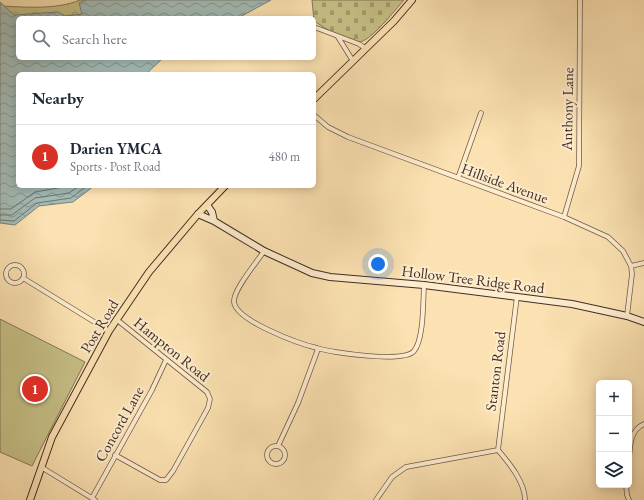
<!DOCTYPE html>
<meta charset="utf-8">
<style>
:root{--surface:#fff;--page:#f6f6f7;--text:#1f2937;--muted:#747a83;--line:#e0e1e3;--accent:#d93025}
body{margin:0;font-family:"EB Garamond",serif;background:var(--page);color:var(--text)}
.controls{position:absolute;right:12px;bottom:12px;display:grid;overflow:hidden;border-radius:6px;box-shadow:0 2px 10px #0003}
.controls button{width:36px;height:36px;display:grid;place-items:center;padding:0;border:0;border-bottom:1px solid var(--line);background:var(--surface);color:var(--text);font:20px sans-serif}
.you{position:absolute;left:378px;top:264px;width:14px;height:14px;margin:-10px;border:3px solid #fff;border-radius:50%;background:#1a73e8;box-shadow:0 0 0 6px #1a73e833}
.badge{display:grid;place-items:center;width:26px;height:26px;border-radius:50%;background:var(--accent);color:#fff;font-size:13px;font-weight:700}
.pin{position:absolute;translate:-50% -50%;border:2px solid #fff;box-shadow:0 1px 4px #0006}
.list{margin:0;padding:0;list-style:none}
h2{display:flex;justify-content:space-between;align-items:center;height:52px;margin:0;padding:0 16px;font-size:17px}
h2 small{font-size:13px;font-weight:400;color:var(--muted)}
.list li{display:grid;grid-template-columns:26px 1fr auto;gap:12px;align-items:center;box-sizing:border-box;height:64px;padding:0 16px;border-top:1px solid var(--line)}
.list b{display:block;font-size:15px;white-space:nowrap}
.list p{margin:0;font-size:13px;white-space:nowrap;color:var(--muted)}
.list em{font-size:13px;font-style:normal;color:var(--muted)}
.icon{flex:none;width:22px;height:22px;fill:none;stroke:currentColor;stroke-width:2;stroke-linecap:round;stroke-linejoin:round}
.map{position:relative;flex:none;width:644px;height:500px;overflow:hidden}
.search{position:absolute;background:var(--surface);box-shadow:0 2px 10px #0003;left:16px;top:16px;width:300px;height:44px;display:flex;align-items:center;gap:10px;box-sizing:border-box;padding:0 14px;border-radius:6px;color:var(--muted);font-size:15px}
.panel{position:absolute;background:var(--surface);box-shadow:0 2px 10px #0003;left:16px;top:72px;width:300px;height:116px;border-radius:6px}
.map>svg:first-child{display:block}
.cemetery{fill:url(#cemetery-stones);stroke:#847756}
.park{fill:url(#park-crowns);stroke:#847756}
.garden{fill:#c7c187;stroke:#847756}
.water{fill:url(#water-waves);stroke:#7c837c}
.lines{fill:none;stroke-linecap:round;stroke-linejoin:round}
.shore{stroke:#72746e;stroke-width:1}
.minor-casing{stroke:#705a48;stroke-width:5.5}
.secondary-casing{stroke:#412d25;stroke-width:8}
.primary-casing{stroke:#412d25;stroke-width:8}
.minor{stroke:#fdeccd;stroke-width:4}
.secondary{stroke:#fdeccd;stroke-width:6}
.primary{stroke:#fce2b2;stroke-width:6}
.labels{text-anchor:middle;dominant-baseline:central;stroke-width:4;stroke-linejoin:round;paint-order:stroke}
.street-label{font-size:15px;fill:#412d25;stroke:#fdeccd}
</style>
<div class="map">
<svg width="644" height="500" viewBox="0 0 644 500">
<defs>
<pattern id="cemetery-stones" width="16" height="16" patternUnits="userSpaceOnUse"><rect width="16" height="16" fill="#c7c187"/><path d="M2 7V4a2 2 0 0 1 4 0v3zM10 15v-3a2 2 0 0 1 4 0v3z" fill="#a39d6e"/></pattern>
<pattern id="park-crowns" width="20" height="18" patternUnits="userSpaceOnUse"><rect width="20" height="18" fill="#c7c187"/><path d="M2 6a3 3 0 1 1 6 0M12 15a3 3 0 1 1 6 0" fill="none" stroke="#a39d6e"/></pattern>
<pattern id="water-waves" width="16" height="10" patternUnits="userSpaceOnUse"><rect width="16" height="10" fill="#a3bcb6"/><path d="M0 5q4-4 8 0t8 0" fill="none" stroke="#869994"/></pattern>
</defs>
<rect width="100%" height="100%" fill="#fce2b2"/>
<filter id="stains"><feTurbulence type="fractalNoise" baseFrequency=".005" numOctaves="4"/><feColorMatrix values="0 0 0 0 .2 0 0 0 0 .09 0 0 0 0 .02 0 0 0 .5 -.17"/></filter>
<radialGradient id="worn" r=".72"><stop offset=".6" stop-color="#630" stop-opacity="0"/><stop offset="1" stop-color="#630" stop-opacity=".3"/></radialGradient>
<path class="cemetery" d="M312,0H404C396,9 370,42 359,42C343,41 327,29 314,21Z"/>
<path class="park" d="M80,0H93L86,18H18L0,6C25,7 56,10 80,0Z"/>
<path class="garden" d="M0,319L85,362L32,466L0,452Z"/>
<path class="water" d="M86,0H271L238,18H18V58H163L146,74H18V186H94L73,202L39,206L15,225L0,223V2L14,15L58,12L65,16L82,14L79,3Z"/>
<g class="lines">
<path class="shore" d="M0,209H11L35,192L69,186
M0,215H12L35,198L69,193L79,186
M0,220L14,221L37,203L71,198L87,186"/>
<defs>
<path id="minor" d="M314,27L359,44L365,48
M338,37L353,61
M314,115L328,127L348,137L564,217L608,237L623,251L631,266L632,274L627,316
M458,178L481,113
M564,217L579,166L580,0
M264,251C257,262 233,290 234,302C236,321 300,344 317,348C332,353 405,363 414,351C424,339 423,301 424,285
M6 274a9 9 0 1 1 18 0a9 9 0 1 1-18 0Z
M631,266L644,263
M23,278L109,331
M267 455a9 9 0 1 1 18 0a9 9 0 1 1-18 0Z
M278,446L298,403L318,349
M498,450C509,463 525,482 525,500
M115,455L160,480H166L173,471L208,408L210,399L207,392L116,319
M629,460C630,446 630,430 644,424
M41,467L95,500
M626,485L627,495L629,500
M92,498L152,390L166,360
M376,500L392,477L406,467L498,450L517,296"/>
<path id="secondary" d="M207,205L212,212L214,221
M198,214L214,221L264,251L312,273L330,277L424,285L572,304L627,316L644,322"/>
<path id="primary" d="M314,99L394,21L412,0
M30,500L52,437L109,331L149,272L198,214L225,186"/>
</defs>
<use href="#minor" class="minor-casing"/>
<use href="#secondary" class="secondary-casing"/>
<use href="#primary" class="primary-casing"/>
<use href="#minor" class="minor"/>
<use href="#secondary" class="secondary"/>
<use href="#primary" class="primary"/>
</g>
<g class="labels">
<g class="street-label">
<text transform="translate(567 109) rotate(-89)">Anthony Lane</text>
<text transform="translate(505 183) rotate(20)">Hillside Avenue</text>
<text transform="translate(473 279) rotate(7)">Hollow Tree Ridge Road</text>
<text transform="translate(99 326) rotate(-59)">Post Road</text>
<text transform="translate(172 349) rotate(39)">Hampton Road</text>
<text transform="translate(495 371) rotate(-83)">Stanton Road</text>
<text transform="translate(119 424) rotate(-61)">Concord Lane</text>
</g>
</g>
<rect width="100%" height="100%" filter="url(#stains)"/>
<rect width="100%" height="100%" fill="url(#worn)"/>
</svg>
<div class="controls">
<button>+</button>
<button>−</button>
<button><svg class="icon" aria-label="layers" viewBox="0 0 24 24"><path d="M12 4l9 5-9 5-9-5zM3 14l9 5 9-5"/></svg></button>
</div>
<div class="you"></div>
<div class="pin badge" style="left:35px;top:389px">1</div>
<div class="search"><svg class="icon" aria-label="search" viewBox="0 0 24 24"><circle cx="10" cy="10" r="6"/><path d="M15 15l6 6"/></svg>Search here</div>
<section class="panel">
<h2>Nearby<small></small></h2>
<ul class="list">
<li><span class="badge">1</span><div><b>Darien YMCA</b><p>Sports · Post Road</p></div><em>480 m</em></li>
</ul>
</section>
</div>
